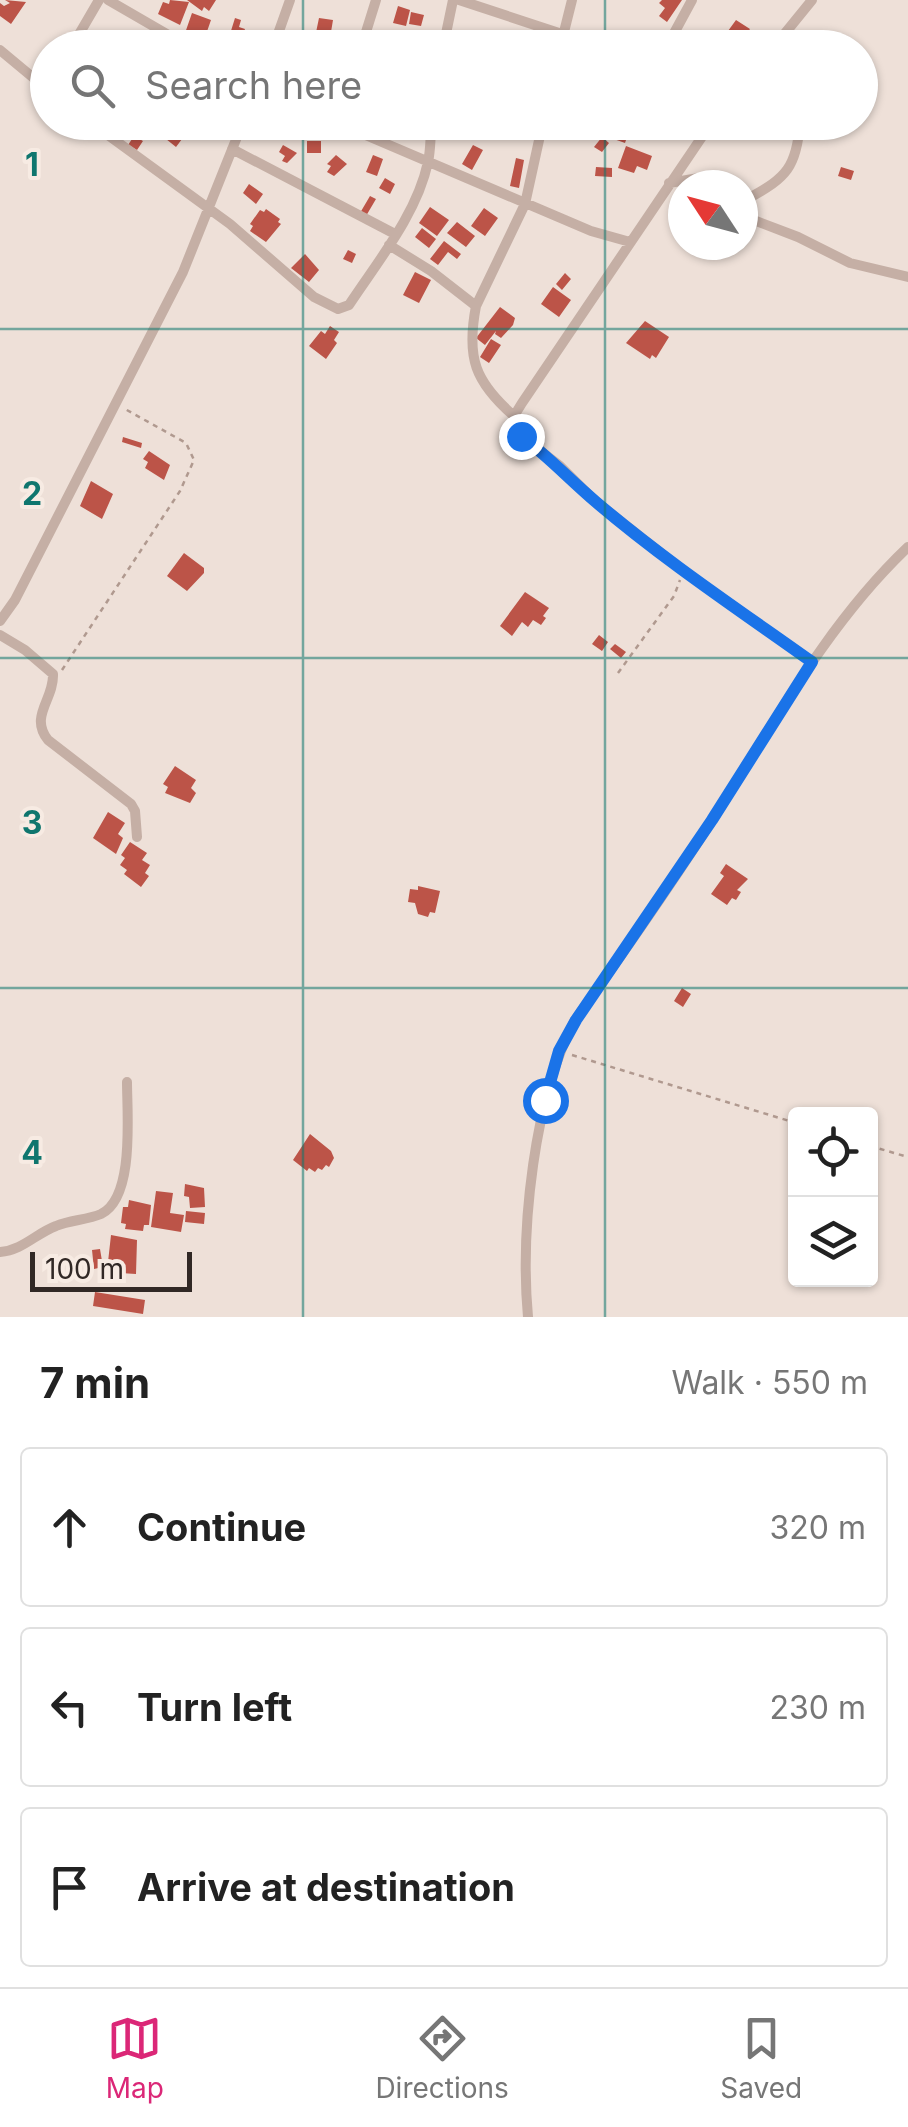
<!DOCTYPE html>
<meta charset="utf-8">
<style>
:root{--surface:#fff;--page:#f6f6f6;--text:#222;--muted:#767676;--line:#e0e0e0;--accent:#db2777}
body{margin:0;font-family:Inter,sans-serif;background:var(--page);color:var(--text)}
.controls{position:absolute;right:30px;bottom:30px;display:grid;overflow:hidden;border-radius:10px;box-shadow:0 2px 8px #0004}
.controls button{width:90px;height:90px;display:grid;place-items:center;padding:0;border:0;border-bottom:2px solid var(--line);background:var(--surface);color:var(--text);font:50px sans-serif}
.compass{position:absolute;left:668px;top:170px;width:90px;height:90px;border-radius:50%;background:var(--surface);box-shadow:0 2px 8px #0004;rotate:306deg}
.scale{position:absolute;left:30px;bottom:25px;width:162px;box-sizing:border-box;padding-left:10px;border:5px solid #312825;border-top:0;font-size:28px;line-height:35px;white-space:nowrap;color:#312825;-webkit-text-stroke:8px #f7ebe3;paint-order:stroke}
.stop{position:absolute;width:30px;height:30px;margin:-22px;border:8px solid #1a73e8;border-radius:50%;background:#fff}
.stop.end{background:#1a73e8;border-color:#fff;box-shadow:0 2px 10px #0008}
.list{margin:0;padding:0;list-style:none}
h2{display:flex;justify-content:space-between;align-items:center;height:130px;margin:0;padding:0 40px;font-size:42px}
h2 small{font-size:32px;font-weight:400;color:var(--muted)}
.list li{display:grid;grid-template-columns:65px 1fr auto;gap:30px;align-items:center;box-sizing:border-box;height:160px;margin:0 20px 20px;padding:0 20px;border:2px solid var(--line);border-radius:10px}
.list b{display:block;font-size:38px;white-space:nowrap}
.list em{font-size:32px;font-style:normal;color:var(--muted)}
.icon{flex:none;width:55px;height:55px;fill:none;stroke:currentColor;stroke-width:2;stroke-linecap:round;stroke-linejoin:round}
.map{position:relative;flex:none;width:908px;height:1317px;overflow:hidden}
.search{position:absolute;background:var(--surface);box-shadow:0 2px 8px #0004;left:30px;right:30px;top:30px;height:110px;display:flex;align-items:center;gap:25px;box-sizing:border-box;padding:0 35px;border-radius:55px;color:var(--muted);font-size:38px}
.sheet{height:670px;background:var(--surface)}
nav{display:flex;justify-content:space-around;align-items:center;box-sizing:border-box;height:140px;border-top:2px solid var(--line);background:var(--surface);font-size:28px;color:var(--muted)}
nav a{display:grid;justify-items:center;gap:5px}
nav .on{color:var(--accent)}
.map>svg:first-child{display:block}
.building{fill:#bc5448}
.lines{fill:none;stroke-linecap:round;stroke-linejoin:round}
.path{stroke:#b0998f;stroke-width:2.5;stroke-dasharray:5 5;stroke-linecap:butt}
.minor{stroke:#c5afa5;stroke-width:10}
.route{stroke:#1a73e8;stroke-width:12}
.grid{fill:none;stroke:#0f766e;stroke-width:2.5;stroke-opacity:0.55}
.grid-label{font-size:32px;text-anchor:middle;font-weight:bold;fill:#0f766e;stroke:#f7ebe3;stroke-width:8;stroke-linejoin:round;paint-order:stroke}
</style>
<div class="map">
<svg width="908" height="1317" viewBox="0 0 908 1317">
<rect width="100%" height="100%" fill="#eee0d8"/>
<path class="building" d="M5,0L26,2L11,24L0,16V3L4,6L10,3Z
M170,0L189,2L180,25L158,14L163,2L169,4Z
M187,0H216L209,11L204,7L202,11Z
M662,0H682L667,22L659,16L665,8L659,3Z
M398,6L410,10L406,26L393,23Z
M411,12L424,15L421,26L409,24Z
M192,13L211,20L203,43L184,36Z
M235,18L241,20L239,27L245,29L242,38L230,34Z
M319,18L333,20L329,44L314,42Z
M736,20L750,29L742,41L728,31Z
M453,122H473L471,135L451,132Z
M616,122H632L625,143L611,138Z
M669,122H694L693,129Z
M175,127L185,135L176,147L166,139Z
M134,136L143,141L137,150L128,145Z
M602,137L609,143L602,152L594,147Z
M307,141H321V153H307Z
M283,145L297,153L287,163L282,161L285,156L279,152Z
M473,145L483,150L472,170L462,164Z
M626,146L652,156L647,170L637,166L634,173L618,168Z
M336,155L347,164L334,176L327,172L331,166L327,164Z
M373,155L383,159L377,176L366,172Z
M516,158L524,160L519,188L510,186Z
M596,167L612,168V177L595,176Z
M841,167L854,171L851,180L838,176Z
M385,178L395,184L390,194L379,188Z
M249,184L263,194L256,204L243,193Z
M370,196L376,199L366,216L360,213Z
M430,207L449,220L437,236L419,223Z
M484,208L498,218L485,236L471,226Z
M266,209L280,219L278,222L281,224L266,242L250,231L253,226L250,224L260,210L264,212Z
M457,222L475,236L466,247L447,233Z
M422,228L436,239L429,248L415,237Z
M444,241L461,254L457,259L448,252L438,265L430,259Z
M348,250L356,254L352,263L343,259Z
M305,254L319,270L309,282L291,268Z
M415,272L431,280L419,303L403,295Z
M565,273L571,279L562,290L556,284Z
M553,287L571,300L559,317L541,304Z
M500,307L515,318L513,325L501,338L495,334L496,331L485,345L476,338Z
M645,321L669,337L656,358L652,355L650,359L626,343Z
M330,326L339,332L334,340L337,343L326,359L309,346L321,331L325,334Z
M491,339L501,345L489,363L480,357Z
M123,437L142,443L141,448L122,442Z
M149,451L170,465L164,480L145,468L148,462L143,459Z
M91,481L113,494L102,519L80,506Z
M184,553L204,568V573L187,591L167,576Z
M525,592L549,608L543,616L546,618L541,625L533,620L528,627L522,622L512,636L500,626Z
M599,635L608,642L602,651L592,644Z
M615,644L626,652L621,658L610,649Z
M175,766L196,780L191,788L196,793L190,803L165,793L168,787L163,784Z
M108,812L125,823L118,834L123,838L116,854L93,838Z
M130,842L147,853L142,860L150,865L145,873L149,876L141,887L124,874L127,870L120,865L125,858L121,855Z
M726,864L748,879L737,890L741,892L736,900L732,898L727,905L711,894L724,876L720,873Z
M418,886L440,891L435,913L430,912L428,917L418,914L415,903L408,902L410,889L418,890Z
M682,988L691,994L683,1007L674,1001Z
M310,1134L331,1151L334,1158L329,1167L326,1165L322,1170L318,1168L315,1172L309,1168L307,1171L293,1160Z
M185,1184L204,1188L205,1207L190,1208L189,1197L184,1196Z
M156,1191L173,1193L170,1213L184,1215L181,1232L151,1227Z
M129,1200L151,1205L149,1225H144L143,1231L125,1229L126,1224L121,1223L123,1207H128Z
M186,1211L205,1213L204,1224L185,1222Z
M111,1235L137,1240L136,1274L120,1273V1263L108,1262Z
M100,1249L103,1267L94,1269L92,1250Z
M95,1292L145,1300L143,1314L93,1306Z"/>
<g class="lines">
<path class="path" d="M62,670L180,491L194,460L186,443L125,409
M618,673L674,596L680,580
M572,1055L796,1123
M870,1146L908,1157"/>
<path class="minor" d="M108,0L191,48
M459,0L562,34L622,48
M71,48L99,0
M273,48L290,0
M361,48L376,0
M443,48L453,0
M560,48L572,0
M666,48L692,0
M773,48L812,0
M0,50L48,90
M90,122L230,224L314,297L338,309L349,305C378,261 417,214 428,162C431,149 430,135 432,122
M335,122L591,231L630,242
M712,122L522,403L514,416V425L521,436L560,466L594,500L681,569L812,662
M232,149L395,234
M669,183L699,178L707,185
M743,216L798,237L850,263L908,277
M746,218L749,198C786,178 797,167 800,122
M389,245L431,271L476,306
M514,416C475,382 466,358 476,306L525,204L543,122
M0,621L15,600L183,272L243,122
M0,635L25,650L53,674C54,700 29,716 48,740L131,804L135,811L137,837
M0,1252C23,1250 35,1234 56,1226C70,1220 87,1220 101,1214C135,1198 127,1114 127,1082
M528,1317C520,1229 534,1098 575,1020C627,948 678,875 725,800C780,712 832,619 908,547"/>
</g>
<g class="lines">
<path class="route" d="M521,436C548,456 570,480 596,502C664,560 739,610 812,662L712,820L576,1020L559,1051L545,1100"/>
</g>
<path class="grid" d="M303,0V48M605,0V48M303,122V1317M605,122V1317M0,329H908M0,658H908M0,988H908"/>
<g class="grid-label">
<text x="32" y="176">1</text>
<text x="32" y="505">2</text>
<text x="32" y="834">3</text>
<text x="32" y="1164">4</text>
</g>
</svg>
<div class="controls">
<button><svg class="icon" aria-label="locate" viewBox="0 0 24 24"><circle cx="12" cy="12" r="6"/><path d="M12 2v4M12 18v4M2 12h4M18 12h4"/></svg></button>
<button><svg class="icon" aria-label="layers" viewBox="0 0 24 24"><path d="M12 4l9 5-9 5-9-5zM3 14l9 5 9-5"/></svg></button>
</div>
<svg class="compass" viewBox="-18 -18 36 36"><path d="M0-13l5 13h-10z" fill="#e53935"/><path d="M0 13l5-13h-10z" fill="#767676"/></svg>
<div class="scale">100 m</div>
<div class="stop" style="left:545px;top:1100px"></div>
<div class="stop end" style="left:521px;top:436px"></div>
<div class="search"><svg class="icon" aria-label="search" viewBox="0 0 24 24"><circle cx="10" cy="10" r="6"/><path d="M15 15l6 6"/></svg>Search here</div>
</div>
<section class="sheet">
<h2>7 min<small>Walk · 550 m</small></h2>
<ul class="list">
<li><svg class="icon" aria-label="ahead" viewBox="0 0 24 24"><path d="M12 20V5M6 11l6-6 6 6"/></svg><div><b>Continue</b></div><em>320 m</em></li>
<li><svg class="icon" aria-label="left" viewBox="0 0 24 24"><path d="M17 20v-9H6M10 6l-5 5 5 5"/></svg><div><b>Turn left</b></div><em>230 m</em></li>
<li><svg class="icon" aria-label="arrive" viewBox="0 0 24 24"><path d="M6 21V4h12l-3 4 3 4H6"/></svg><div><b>Arrive at destination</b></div></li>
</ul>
</section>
<nav>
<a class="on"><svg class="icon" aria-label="map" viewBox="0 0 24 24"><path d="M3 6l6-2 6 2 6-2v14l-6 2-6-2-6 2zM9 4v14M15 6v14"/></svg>Map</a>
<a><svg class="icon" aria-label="directions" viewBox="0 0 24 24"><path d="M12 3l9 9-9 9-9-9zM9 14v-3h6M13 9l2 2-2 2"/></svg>Directions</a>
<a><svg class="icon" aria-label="saved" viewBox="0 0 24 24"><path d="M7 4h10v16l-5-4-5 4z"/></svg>Saved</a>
</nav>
